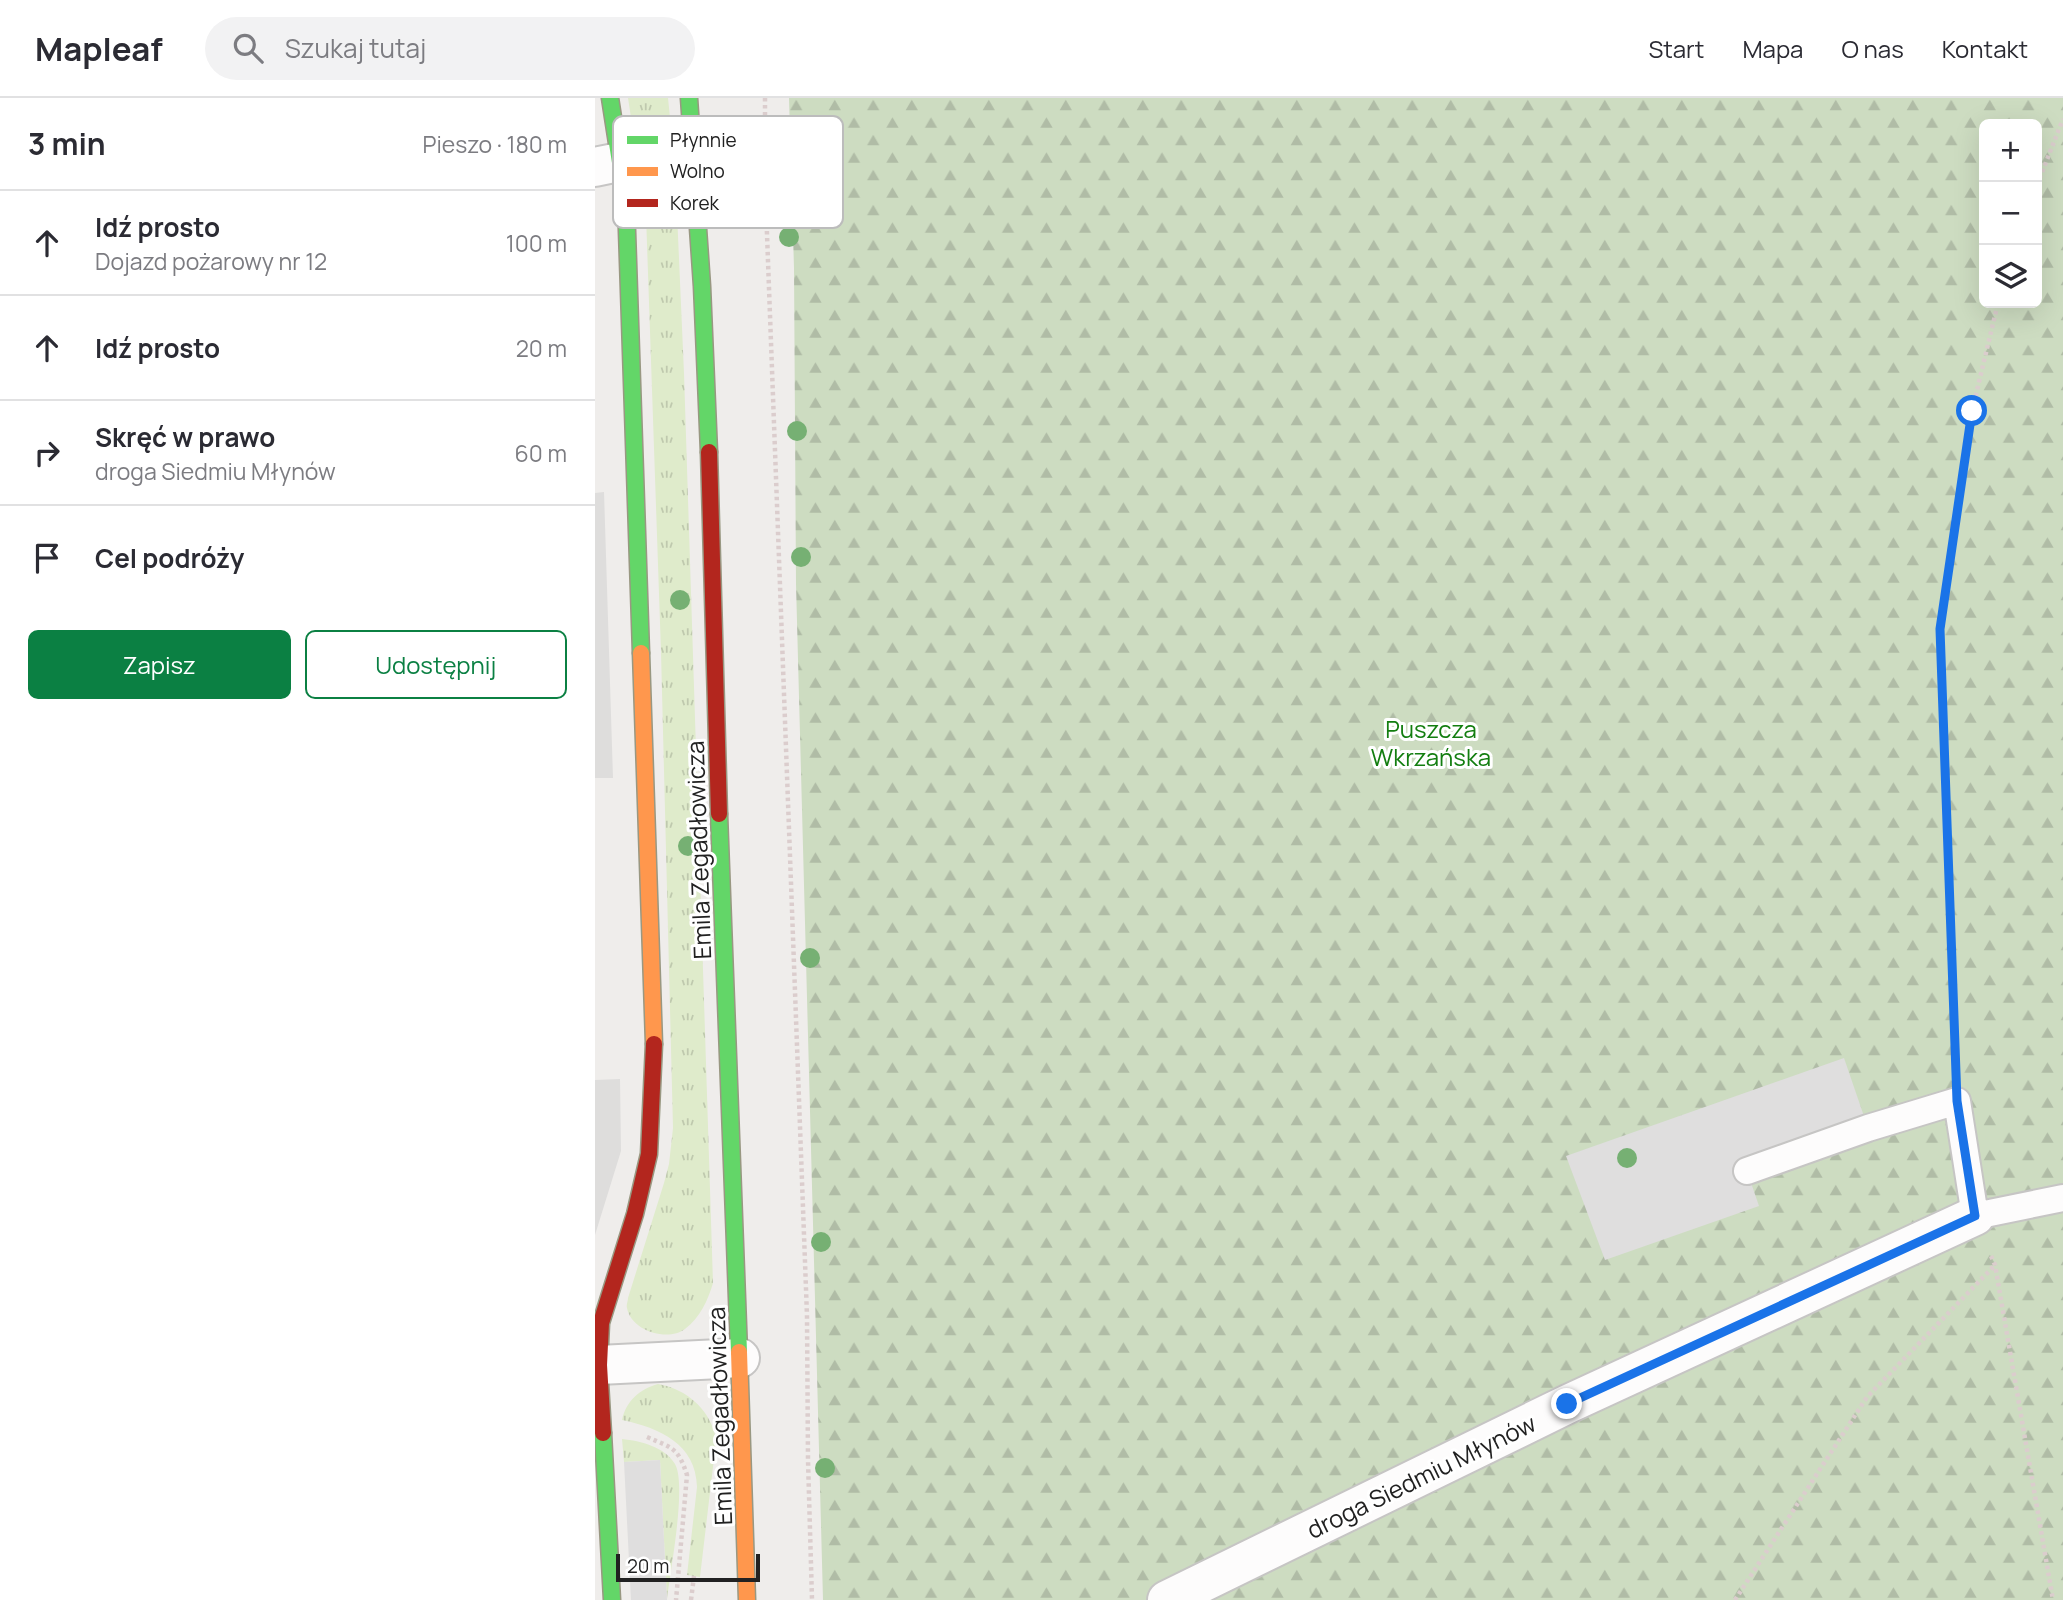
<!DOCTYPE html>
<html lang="pl">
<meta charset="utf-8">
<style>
:root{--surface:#fff;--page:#f2f2f3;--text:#2b2b33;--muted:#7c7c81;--line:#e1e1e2;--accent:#0b8043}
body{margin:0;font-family:Manrope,sans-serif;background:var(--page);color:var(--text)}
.controls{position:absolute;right:21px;top:21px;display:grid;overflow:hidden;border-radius:10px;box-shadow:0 7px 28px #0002}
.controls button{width:63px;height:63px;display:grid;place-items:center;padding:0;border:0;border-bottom:2px solid var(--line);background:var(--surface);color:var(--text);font:35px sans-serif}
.scale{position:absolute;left:21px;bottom:18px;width:144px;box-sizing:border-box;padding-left:7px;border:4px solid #212121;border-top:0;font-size:19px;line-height:24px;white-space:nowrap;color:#212121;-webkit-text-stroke:5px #fff;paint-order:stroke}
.stop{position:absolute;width:21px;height:21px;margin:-16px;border:5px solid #1a73e8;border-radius:50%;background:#fff}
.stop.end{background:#1a73e8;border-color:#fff;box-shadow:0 2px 7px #0008}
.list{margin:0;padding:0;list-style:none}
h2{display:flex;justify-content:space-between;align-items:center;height:91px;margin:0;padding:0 28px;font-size:30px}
h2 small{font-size:23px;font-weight:400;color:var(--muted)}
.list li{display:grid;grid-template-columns:46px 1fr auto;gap:21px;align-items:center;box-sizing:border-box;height:105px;padding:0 28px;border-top:2px solid var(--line)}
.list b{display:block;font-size:26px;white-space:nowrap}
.list p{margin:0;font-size:23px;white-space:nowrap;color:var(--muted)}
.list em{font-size:23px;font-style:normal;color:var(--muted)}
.actions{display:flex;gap:14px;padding:21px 28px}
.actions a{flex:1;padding:16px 0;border:2px solid var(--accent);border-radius:10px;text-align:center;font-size:24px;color:var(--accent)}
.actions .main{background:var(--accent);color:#fff}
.icon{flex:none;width:38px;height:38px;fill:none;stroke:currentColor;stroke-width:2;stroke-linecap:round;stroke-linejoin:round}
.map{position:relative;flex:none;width:1468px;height:1502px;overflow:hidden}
header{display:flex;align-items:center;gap:42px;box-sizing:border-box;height:98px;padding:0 35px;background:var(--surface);border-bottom:2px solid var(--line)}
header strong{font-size:33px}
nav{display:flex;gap:38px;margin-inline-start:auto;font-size:24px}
.search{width:490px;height:63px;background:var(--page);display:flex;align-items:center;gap:18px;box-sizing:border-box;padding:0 24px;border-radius:38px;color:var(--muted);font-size:26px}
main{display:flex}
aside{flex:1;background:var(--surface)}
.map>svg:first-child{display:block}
.residential{fill:#dedddc}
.grass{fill:url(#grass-tufts)}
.forest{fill:url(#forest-firs);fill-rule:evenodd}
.parking{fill:#dfdede}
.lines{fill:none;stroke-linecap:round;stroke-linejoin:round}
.lane-casing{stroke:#c6c5c4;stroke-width:30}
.street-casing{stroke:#c6c5c4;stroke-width:42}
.fast-casing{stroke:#999882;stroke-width:19}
.slow-casing{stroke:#999882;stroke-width:19}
.jam-casing{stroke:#999882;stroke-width:19}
.path{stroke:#dbcdcd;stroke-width:4.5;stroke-dasharray:3.5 3.5;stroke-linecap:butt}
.lane{stroke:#fdfcfc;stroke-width:26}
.street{stroke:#fdfcfc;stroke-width:38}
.fast{stroke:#63d668;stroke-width:16}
.slow{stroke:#ff974d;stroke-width:16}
.jam{stroke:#b3261e;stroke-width:16}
.tree{fill:#76b073}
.route{stroke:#1a73e8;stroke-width:9}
.labels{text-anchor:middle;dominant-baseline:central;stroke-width:6;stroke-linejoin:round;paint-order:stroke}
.park-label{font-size:24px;fill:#137e10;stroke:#fff}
.street-label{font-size:24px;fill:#212121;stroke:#fff}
.key{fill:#fff;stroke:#bcbcbc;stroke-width:2}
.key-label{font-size:19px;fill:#212121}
</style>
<header>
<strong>Mapleaf</strong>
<div class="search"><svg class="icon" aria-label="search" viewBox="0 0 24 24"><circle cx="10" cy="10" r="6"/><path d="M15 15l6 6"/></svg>Szukaj tutaj</div>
<nav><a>Start</a><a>Mapa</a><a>O nas</a><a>Kontakt</a></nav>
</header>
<main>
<aside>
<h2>3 min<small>Pieszo · 180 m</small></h2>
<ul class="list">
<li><svg class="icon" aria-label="ahead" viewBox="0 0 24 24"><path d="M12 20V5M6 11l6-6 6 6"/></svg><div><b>Idź prosto</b><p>Dojazd pożarowy nr 12</p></div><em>100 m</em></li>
<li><svg class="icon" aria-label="ahead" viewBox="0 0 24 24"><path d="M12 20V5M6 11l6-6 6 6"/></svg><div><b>Idź prosto</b></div><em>20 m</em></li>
<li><svg class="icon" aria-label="right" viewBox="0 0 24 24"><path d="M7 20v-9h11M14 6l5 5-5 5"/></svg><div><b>Skręć w prawo</b><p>droga Siedmiu Młynów</p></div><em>60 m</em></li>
<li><svg class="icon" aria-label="arrive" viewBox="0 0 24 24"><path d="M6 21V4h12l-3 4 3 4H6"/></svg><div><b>Cel podróży</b></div></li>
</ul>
<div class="actions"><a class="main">Zapisz</a><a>Udostępnij</a></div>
</aside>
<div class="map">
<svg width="1468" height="1502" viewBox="0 0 1468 1502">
<defs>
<pattern id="grass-tufts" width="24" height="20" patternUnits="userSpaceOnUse" patternTransform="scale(1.75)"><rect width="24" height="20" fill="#dfebcb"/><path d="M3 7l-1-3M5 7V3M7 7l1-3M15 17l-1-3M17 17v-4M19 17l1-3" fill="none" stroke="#bfc9ae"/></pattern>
<pattern id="forest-firs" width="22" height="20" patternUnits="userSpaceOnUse" patternTransform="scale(1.75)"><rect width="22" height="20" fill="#cddcc1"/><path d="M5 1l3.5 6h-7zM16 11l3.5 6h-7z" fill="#b0bca6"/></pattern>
</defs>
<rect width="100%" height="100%" fill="#efedeb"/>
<path class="residential" d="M9,394L18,680H0V395Z
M25,981L26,1053L0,1137V982Z"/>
<path class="grass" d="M33,0H73L80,69L89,275L118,1185C113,1202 105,1220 90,1231C73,1244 36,1233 32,1210C31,1207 33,1203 33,1200L69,1085L74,1066L78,1030L66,554L51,117Z
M63,1286C87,1290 109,1306 118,1330C121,1336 120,1345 120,1352L105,1479L92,1477L102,1389C101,1346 65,1330 27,1322C31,1303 45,1291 63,1286Z
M27,1341C46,1343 70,1349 80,1366C92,1387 75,1474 72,1502L65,1362L29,1364Z"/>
<path class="forest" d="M194,0H1468V1502H228L201,486L199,170ZM1389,26H1442V205H1389Z"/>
<path class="parking" d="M1249,960L1273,1030L1152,1073L1164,1108L1010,1162L971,1058Z
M65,1362L72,1502H36L29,1364Z"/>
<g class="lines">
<defs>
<path id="lane" d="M1152,1073L1273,1030L1362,1003L1380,1118L1468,1100"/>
<path id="street" d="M0,69L24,64
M4,1267L145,1260
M572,1502L973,1306L1380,1118"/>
<path id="fast" d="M15,0L31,103L46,555
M94,0L107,188L114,354
M124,716L144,1254
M8,1335L17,1502"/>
<path id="slow" d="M46,555L59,946
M144,1254L152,1502"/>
<path id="jam" d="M114,354L124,716
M8,1335L4,1267L6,1225L40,1116L54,1056L59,946"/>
</defs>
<use href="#lane" class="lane-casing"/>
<use href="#street" class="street-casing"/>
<use href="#fast" class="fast-casing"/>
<use href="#slow" class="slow-casing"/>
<use href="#jam" class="jam-casing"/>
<path class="path" d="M170,0V82L212,1218L213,1362L217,1502
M1442,87L1468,21
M1361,967L1345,531L1377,313L1403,205
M1396,1158L1400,1167L1458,1502
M52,1339C77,1350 83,1349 92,1377L81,1502
M96,1502L99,1478
M1140,1502L1272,1299L1400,1167"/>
<use href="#lane" class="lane"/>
<use href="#street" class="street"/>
<use href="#fast" class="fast"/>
<use href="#slow" class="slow"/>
<use href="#jam" class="jam"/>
</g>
<g class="tree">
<circle cx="194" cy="139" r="10"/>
<circle cx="202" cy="333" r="10"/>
<circle cx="206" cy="459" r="10"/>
<circle cx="85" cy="502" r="10"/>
<circle cx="93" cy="748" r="10"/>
<circle cx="215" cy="860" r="10"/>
<circle cx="1032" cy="1060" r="10"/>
<circle cx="226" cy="1144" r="10"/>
<circle cx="230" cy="1370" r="10"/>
</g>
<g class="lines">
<path class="route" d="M972,1306L1380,1118L1362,1003L1345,531L1377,313"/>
</g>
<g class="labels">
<g class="park-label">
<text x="836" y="630">Puszcza<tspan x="836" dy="28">Wkrzańska</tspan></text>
</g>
<g class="street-label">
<text transform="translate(103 752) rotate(-92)">Emila Zegadłowicza</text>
<text transform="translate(124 1318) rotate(-92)">Emila Zegadłowicza</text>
<text transform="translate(826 1378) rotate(-26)">droga Siedmiu Młynów</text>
</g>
</g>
<rect x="18" y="18" width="230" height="112" rx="10" class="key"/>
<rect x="32" y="38" width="31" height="8" fill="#63d668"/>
<rect x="32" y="69" width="31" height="9" fill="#ff974d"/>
<rect x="32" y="101" width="31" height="8" fill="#b3261e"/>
<g class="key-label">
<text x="75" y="49">Płynnie</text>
<text x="75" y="80">Wolno</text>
<text x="75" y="112">Korek</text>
</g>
</svg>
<div class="controls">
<button>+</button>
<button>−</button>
<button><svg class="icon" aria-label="layers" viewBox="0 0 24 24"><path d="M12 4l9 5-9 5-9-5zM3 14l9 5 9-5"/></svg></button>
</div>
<div class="scale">20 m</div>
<div class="stop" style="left:1377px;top:313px"></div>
<div class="stop end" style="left:972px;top:1306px"></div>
</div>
</main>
